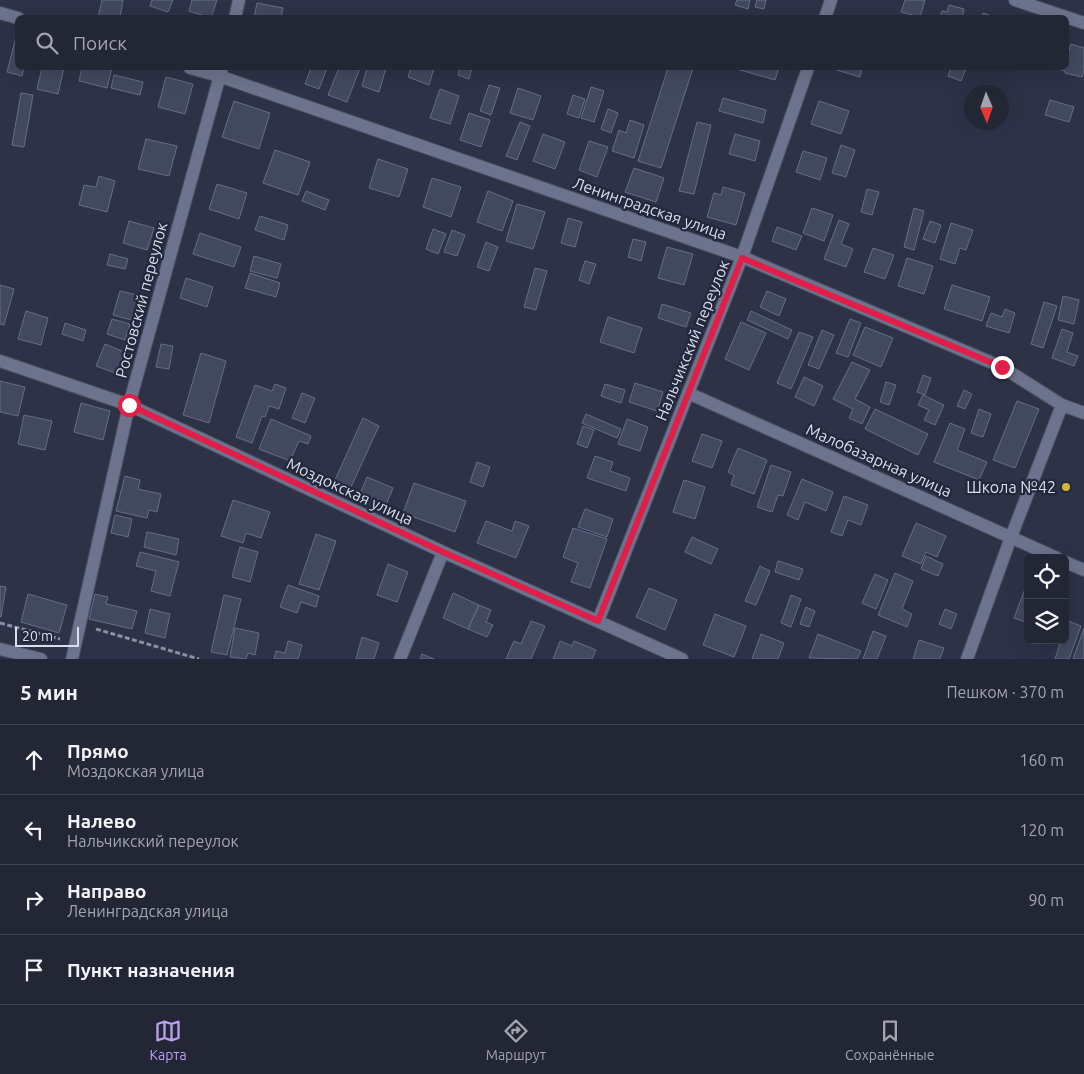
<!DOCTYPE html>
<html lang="ru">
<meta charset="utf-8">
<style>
:root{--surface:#222635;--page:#2e3241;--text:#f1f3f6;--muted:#a2a5ad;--line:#3f4350;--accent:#bca0f2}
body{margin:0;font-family:Ubuntu,sans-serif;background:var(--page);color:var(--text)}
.controls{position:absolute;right:15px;bottom:15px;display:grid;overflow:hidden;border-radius:8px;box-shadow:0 5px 20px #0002}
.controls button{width:45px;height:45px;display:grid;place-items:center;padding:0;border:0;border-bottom:1px solid var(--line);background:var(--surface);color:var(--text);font:25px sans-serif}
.compass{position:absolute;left:964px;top:85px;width:45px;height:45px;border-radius:50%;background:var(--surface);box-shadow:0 5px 20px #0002;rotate:178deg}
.scale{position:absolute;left:15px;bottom:12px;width:64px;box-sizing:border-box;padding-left:5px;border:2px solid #dadeeb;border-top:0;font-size:14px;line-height:18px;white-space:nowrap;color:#dadeeb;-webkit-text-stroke:4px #23283d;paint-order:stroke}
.stop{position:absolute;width:15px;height:15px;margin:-11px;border:4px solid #e11d48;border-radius:50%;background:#fff}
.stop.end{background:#e11d48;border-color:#fff;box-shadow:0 1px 5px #0008}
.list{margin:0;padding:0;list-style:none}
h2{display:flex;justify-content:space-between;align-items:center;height:65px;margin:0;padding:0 20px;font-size:21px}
h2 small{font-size:16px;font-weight:400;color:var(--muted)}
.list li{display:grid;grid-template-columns:32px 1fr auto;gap:15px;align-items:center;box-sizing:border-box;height:70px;padding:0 20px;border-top:1px solid var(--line)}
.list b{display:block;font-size:19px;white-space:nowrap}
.list p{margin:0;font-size:16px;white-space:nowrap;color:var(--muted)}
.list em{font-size:16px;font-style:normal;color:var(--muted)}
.icon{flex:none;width:28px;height:28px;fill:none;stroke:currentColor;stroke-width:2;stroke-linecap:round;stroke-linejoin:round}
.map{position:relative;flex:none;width:1084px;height:659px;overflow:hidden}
.search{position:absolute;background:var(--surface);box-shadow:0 5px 20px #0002;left:15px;right:15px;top:15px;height:55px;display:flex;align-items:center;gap:12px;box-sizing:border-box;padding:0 18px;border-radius:8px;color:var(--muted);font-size:19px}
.sheet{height:345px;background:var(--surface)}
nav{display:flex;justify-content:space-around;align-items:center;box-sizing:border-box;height:70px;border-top:1px solid var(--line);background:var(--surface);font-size:14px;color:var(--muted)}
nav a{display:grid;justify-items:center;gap:2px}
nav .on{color:var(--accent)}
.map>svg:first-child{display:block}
.building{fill:#42485e;stroke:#666d85}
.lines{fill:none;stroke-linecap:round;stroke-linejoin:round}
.minor-casing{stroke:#484d5e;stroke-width:14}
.secondary-casing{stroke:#484d5e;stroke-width:14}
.path{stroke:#8b8fa0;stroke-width:3;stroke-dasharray:5 2.5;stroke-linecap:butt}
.minor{stroke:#6d738c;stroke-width:12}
.secondary{stroke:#6d738c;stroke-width:12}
.route{stroke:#e11d48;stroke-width:6}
.poi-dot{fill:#d8b434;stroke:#23283d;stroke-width:2}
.labels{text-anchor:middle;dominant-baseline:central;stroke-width:4.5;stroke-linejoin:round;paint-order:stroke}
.street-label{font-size:16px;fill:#dadeeb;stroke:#23283d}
.poi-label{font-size:16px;fill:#dadeeb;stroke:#23283d;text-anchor:end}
</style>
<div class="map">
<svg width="1084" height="659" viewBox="0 0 1084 659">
<rect width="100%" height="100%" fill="#2d3247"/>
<path class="building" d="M102,0H123L120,18H98Z
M152,0H173L168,12L150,6Z
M192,0H217L211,18L189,11Z
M737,0H750L748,9L735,5Z
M757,0H766L764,9L755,7Z
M905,0H925L920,17L901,12Z
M257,3L283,8L281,18H254Z
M949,5L964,9L962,18H940L942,11L947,12Z
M983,13L998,18H982Z
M17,33H18V68H24L22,76L7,72Z
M1071,44L1084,48V70L1082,77L1065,73V71L1059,69V68H1066V49L1069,50Z
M42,68H64L58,94L37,89Z
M82,68H112L107,88L79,81Z
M311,68H327L319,89L305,84Z
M339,68H360L347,102L328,95Z
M367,68H386L379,92L362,86Z
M411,68H434L429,85L408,77Z
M460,68H472L469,79L458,75Z
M668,68H693L661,168L638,161Z
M733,68H779L775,80Z
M830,68H862L860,77Z
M951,68H966L961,81L948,76Z
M114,75L143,82L140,95L111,88Z
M166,77L193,84L185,114L158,107Z
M489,85L500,88L491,115L480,111Z
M591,87L604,91L594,122L581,118Z
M518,88L541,96L533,120L510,113Z
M440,89L459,96L450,124L430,118Z
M21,93L33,95L24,147L12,145Z
M573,95L585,99L579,118L567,114Z
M723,98L766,110L763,123L719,111Z
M1050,100L1074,107L1069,122L1045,115Z
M234,101L270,113L259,149L222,137Z
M819,101L849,111L841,134L811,124Z
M608,109L618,113L611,133L601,129Z
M469,113L490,120L481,147L460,140Z
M630,120L644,125L634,158L612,151L619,130L626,133Z
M520,122L530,126L517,160L506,156Z
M697,122L711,125L694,194L679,191Z
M543,134L565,142L555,169L533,161Z
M735,134L760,141L755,161L729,154Z
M146,139L177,146L169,176L138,169Z
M589,141L608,147L597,177L579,170Z
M841,145L855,150L846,177L832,173Z
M275,150L310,162L298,195L263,183Z
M803,151L827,158L820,180L796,172Z
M378,159L408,169L399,197L369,188Z
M634,168L664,178L656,202L625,192Z
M99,176L115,181L107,212L79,205L84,185L96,187Z
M432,178L461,187L451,217L423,207Z
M217,184L247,193L239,219L209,209Z
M723,187L745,193L736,225L707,217L714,193L721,195Z
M867,189L879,192L872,215L861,212Z
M306,191L329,200L325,210L302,201Z
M488,191L513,201L502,231L477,222Z
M517,204L545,212L533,249L506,241Z
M812,208L833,215L824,241L803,233Z
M914,208L924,211L914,250L904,247Z
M260,216L288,225L284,240L255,230Z
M568,218L582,222L575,247L561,243Z
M839,220L849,224L841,244L853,249L846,267L824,259Z
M129,221L154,228L147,250L123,243Z
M930,221L941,225L935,243L923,239Z
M951,223L973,230L966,250L960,248L955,264L940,259Z
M777,227L802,236L796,250L772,241Z
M433,229L446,234L438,254L426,249Z
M452,230L465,235L457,256L444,252Z
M200,233L241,247L234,267L193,254Z
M633,239L646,242L641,261L628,257Z
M486,242L498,247L489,271L477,267Z
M667,247L693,254L684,285L658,278Z
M873,248L894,255L885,279L864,272Z
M110,254L128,259L125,269L107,265Z
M254,256L281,264L277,278L250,271Z
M907,258L933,266L924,294L898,286Z
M585,261L596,264L589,284L579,280Z
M535,268L547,271L536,310L524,307Z
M250,273L280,283L276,297L245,288Z
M186,278L213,287L207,307L180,298Z
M0,285L14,289L4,325L0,324Z
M952,285L990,297L982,321L944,309Z
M120,291L141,296L135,321L113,315Z
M767,291L786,299L779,316L760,307Z
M1063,296L1079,300L1074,324L1058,320Z
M1044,302L1057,306L1043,348L1031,344Z
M662,304L691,313L686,327L658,318Z
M1005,309L1015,313L1009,333L986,326L991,313L1002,317Z
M26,311L48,318L41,345L18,339Z
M751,311L792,330L788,339L747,320Z
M608,317L642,328L634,353L600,342Z
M112,319L130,324L125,340L107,334Z
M850,319L861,323L848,357L836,353Z
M741,322L766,333L749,370L725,359Z
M65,323L86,330L83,341L62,334Z
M865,327L893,338L881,367L853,355Z
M1062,329L1073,333L1067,352L1078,356L1074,366L1052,358Z
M822,330L834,335L819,369L808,365Z
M799,332L813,337L791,389L777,383Z
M105,344L127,353L118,374L96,366Z
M161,344L173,346L169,369L156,367Z
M201,353L226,361L209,423L183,415Z
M852,362L870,370L855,399L870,407L862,424L849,418L853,409L833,399Z
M923,375L931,378L925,395L917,392Z
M804,377L823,386L814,406L795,397Z
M0,381L25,387L18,416L0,412Z
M886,382L896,385L889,405L880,402Z
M635,383L663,392L657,411L629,402Z
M275,384L286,388L279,409L269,406L265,417L262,416L252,443L236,437L255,385L272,391Z
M605,384L625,390L621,403L601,396Z
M964,390L972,394L965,409L957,406Z
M302,393L315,398L305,423L292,418Z
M923,395L944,405L935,425L924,420L929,410L918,405Z
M1017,401L1039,409L1015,468L993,460Z
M81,403L110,411L103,440L74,432Z
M875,409L928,434L918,455L865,429Z
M979,409L991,414L983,437L971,433Z
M586,414L621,429L617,438L582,423Z
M24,415L52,421L45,450L18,444Z
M363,418L379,426L351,487L335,480Z
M271,419L311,436L308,444L299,441L290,461L259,449Z
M627,419L648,427L640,451L618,444Z
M950,423L965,429L957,450L987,462L979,480L934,462Z
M583,426L594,430L587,448L577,444Z
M702,434L722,441L712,468L692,461Z
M738,448L767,460L754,494L731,485L734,475L728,472Z
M595,456L613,462L610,471L630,478L626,491L587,478Z
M477,462L490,467L483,487L470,482Z
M771,465L791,472L783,496L778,495L772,512L757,507Z
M125,476L140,480L138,489L161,494L157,512L149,510L147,518L116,511Z
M367,477L393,488L386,505L360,494Z
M802,479L833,492L826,511L805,502L798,520L787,515Z
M684,480L705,487L695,519L673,512Z
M414,483L466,501L455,532L403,513Z
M844,496L868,505L861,525L848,520L842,536L831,532Z
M233,500L270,512L261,538L246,533L243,543L221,536Z
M585,509L613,519L607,537L578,527Z
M115,515L132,519L128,537L111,533Z
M486,521L512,531L515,521L529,526L516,558L477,543Z
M916,523L946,536L937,557L926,552L921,564L902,556Z
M573,528L607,539L590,588L571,582L578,563L563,557Z
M147,532L179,539L176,555L144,547Z
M316,534L336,541L319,590L299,584Z
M692,537L718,549L711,564L685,552Z
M240,547L258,552L250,582L232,577Z
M140,552L179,562L170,596L151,591L156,571L136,566Z
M926,556L943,564L938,576L921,569Z
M778,561L803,569L799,580L775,572Z
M388,564L408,572L397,602L377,595Z
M760,566L770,571L756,605L745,601Z
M895,573L913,581L902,609L912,614L907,627L878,615Z
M875,574L888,580L876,609L862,603Z
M1028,581V623L1014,618Z
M288,585L319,596L316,607L301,602L297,613L280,607Z
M0,586L6,587L1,617H0Z
M649,588L677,600L665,630L636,617Z
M453,593L479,605L468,629L443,618Z
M28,594L67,605L59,633L21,622Z
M95,594L108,597L106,604L137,611L132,629L89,619Z
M224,595L241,599L227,655L211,652Z
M791,595L801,599L791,627L781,623Z
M479,605L491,610L486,622L493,625L487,637L468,629Z
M806,607L815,611L809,627L800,624Z
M150,609L170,614L165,638L145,633Z
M945,609L957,614L951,629L939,624Z
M715,614L746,626L734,657L703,645Z
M531,621L545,626L531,659H506L514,641L521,644Z
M1068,621L1081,626L1069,659H1055L1061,640H1065V630Z
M235,628L259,633L255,655L248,653L246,659L230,657Z
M1084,628V659H1073Z
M873,631L886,636L877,659H863Z
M761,634L784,643L778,659H752Z
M818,634L861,651L857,659L809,658Z
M362,637L379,643L374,659H356Z
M919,640L944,648L940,659H913Z
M288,641L302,645L298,659H274L276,651L285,653Z
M560,641L572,646L574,641L596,650L592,659H553Z
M422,654L434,659H420Z"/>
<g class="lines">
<defs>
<path id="minor" d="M1015,0L1084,23
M0,13L18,18
M235,18L239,0
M825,18L831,0
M190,68L219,76L742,257L1002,367L1062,405L1084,413
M0,361L129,405L443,552L682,659
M688,393L1057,558
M1065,562L1084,570
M598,621L742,257L808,68
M72,659L129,405L222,68
M400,659L443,552
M967,659L1011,537L1062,405"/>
<path id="secondary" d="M0,649L41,659"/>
</defs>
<use href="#minor" class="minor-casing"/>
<use href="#secondary" class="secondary-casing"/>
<path class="path" d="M0,623L60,639
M96,629L199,659"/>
<use href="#minor" class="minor"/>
<use href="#secondary" class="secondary"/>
</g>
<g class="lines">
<path class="route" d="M129,405L443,552L598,621L742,258L1002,367"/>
</g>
<circle class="poi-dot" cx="1066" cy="487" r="5"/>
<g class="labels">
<g class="street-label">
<text transform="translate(650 208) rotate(19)">Ленинградская улица</text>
<text transform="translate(141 300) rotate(-75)">Ростовский переулок</text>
<text transform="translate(692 340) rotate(-68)">Нальчикский переулок</text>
<text transform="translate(879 460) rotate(24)">Малобазарная улица</text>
<text transform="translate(350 491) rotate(25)">Моздокская улица</text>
</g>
<g class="poi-label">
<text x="1056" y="487">Школа №42</text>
</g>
</g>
</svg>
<div class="controls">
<button><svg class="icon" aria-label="locate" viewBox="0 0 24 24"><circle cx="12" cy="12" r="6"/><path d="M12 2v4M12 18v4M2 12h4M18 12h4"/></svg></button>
<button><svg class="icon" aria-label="layers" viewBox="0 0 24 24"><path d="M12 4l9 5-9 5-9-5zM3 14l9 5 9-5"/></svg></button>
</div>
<svg class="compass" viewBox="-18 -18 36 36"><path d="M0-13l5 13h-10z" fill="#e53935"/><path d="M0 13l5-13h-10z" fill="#a2a5ad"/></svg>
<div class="scale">20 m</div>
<div class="stop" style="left:129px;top:405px"></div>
<div class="stop end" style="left:1002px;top:367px"></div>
<div class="search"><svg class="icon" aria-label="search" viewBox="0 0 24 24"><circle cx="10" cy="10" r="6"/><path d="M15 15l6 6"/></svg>Поиск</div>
</div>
<section class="sheet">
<h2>5 мин<small>Пешком · 370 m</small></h2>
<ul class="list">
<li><svg class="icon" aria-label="ahead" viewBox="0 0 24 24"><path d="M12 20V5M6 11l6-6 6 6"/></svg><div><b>Прямо</b><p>Моздокская улица</p></div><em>160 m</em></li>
<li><svg class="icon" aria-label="left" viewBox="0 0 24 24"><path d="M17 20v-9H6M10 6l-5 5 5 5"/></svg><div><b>Налево</b><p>Нальчикский переулок</p></div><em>120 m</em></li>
<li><svg class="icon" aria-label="right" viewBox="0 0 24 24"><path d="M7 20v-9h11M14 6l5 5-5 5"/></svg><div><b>Направо</b><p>Ленинградская улица</p></div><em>90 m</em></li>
<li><svg class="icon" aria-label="arrive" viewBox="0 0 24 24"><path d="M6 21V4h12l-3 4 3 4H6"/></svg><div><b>Пункт назначения</b></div></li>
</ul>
</section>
<nav>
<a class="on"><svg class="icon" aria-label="map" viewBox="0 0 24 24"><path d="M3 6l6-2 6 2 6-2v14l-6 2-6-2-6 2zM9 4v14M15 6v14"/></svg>Карта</a>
<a><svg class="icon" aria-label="directions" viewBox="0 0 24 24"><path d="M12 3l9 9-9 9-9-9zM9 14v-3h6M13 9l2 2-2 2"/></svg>Маршрут</a>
<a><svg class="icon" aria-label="saved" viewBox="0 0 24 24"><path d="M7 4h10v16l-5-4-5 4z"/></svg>Сохранённые</a>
</nav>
